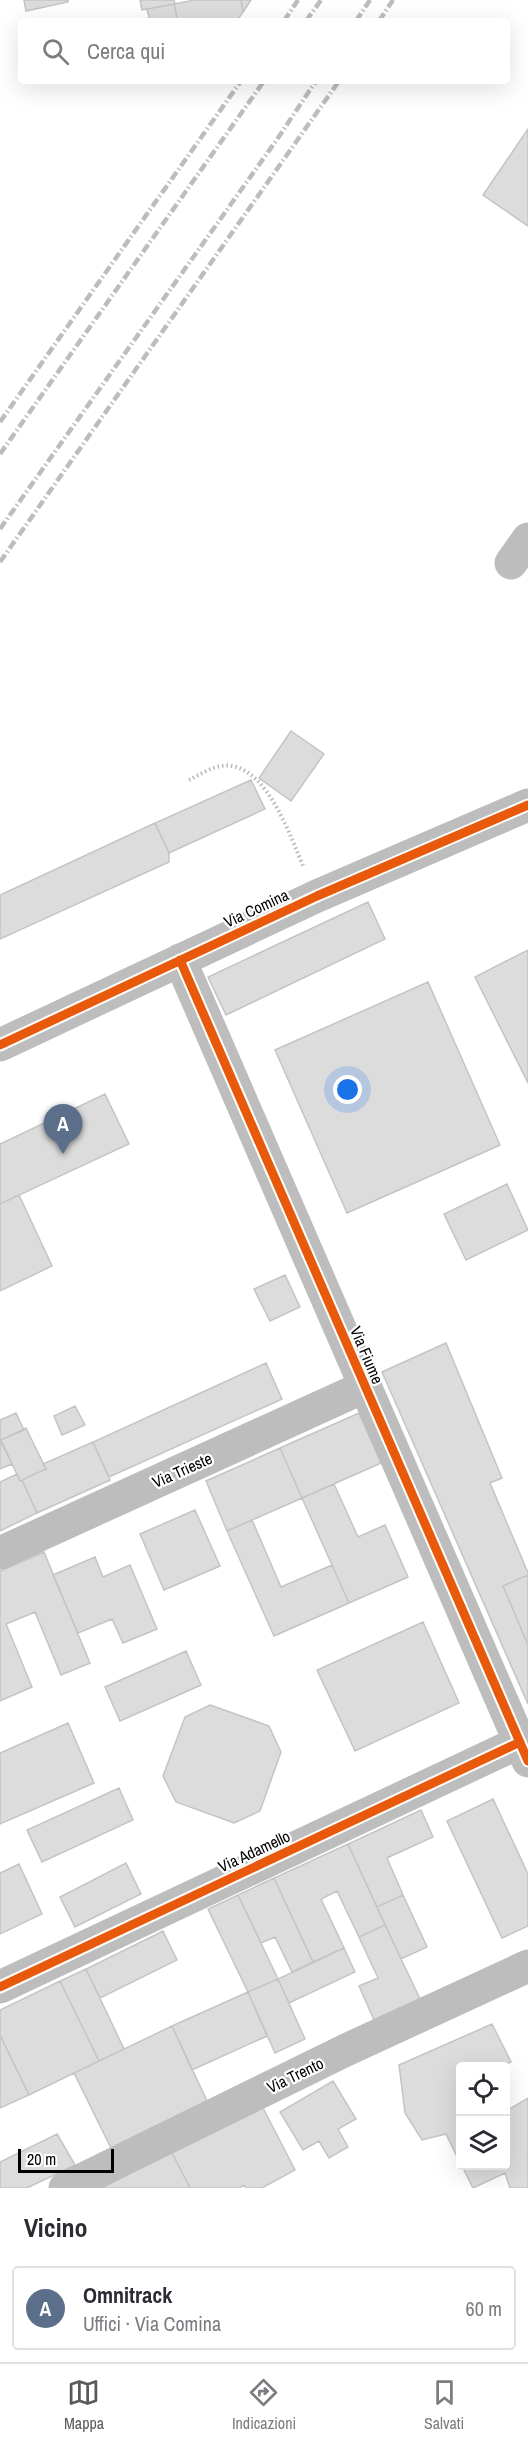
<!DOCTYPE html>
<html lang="it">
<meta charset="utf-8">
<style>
:root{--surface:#fff;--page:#f7f7f7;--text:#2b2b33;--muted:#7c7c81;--line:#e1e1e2;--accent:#595959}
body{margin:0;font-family:"Archivo Narrow",sans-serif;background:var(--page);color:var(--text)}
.controls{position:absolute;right:18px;bottom:18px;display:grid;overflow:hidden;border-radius:6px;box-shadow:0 6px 24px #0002}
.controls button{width:54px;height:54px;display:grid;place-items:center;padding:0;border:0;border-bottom:2px solid var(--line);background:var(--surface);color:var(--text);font:30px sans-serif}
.scale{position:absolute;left:18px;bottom:15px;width:96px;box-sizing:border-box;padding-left:6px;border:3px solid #000;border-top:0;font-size:16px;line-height:21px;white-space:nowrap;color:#000;-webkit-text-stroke:4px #fff;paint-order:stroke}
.you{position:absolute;left:348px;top:1090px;width:21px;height:21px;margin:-15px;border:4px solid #fff;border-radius:50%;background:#1a73e8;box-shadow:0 0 0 9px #1a73e833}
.badge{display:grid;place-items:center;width:39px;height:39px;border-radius:50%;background:var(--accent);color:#fff;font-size:20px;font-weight:700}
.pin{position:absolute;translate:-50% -50px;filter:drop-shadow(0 2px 3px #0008)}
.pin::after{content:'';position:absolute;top:32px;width:21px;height:18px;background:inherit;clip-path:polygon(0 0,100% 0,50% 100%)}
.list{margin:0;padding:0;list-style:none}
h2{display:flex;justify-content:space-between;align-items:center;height:78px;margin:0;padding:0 24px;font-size:26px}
h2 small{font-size:20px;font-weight:400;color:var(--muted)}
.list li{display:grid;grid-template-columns:39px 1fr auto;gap:18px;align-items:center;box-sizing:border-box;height:84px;margin:0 12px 12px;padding:0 12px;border:2px solid var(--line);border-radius:6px}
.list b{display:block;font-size:22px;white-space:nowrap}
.list p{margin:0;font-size:20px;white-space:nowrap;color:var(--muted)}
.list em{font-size:20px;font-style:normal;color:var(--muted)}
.icon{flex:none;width:33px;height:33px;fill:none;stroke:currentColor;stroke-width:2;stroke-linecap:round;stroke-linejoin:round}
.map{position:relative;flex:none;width:528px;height:2188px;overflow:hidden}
.search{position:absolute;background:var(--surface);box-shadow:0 6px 24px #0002;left:18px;right:18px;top:18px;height:66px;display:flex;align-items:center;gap:15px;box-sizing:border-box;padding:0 21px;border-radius:6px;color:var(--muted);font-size:22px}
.sheet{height:174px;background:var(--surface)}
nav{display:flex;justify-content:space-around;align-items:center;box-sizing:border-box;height:84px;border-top:2px solid var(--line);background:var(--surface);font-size:16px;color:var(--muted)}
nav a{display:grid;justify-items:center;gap:3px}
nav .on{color:var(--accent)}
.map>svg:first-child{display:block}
.building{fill:#dcdcdc;stroke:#c4c4c4;stroke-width:1.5}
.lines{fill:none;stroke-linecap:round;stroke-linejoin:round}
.path{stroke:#b8b8b8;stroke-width:4;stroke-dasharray:1.5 3;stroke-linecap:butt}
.street{stroke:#bdbdbd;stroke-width:33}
.rail{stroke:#bdbdbd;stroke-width:4.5;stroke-dasharray:9 3 1.5 3;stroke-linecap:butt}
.cycleway-casing{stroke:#fff;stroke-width:13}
.cycleway{stroke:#e8590c;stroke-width:9}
.labels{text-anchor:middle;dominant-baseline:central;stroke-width:4.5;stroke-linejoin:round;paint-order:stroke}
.street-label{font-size:16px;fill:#000;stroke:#fff}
</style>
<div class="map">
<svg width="528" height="2188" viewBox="0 0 528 2188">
<rect width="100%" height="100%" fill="#fff"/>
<path class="building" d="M24,0H68V2L26,11Z
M140,0H174L175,4L142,10Z
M195,0H241L243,12L237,21H178L174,4Z
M241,0H251L243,12Z
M174,4L178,21H150L147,9Z
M528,129V226L483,195Z
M291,731L324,754L291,801L259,778Z
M251,780L265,809L169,853L155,823Z
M155,823L169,853V862L0,939V895Z
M368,902L385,939L226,1015L208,977Z
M528,950V1083L475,977Z
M428,982L500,1145L347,1213L275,1050Z
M105,1094L129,1144L0,1204V1144Z
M507,1184L528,1230L466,1260L444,1214Z
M19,1195L52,1266L0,1291V1204Z
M285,1275L300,1307L270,1321L254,1289Z
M446,1343L502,1478L490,1483L528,1573V1575L503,1586L528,1645V1704L382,1372Z
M266,1363L282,1399L109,1477L93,1442Z
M75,1406L85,1425L62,1435L54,1416Z
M16,1413L24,1430L0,1440V1420Z
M359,1413L381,1463L302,1498L280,1448Z
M26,1428L46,1469L20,1481L1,1440Z
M0,1440L12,1464L0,1469Z
M93,1442L110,1480L37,1513L22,1480L46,1469L43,1464Z
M280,1448L302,1498L227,1531L206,1481Z
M17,1474L20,1481L22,1480L37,1513L0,1531V1482Z
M334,1484L358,1537L385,1525L408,1577L349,1603L302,1498Z
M195,1510L220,1566L164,1590L140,1534Z
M252,1520L281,1587L332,1565L349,1603L274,1636L227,1531Z
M44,1552L90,1663L61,1675L35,1612L6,1624L32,1687L0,1701V1571Z
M95,1557L103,1577L130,1565L157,1629L123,1643L112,1619L78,1633L53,1575Z
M528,1575V1645L503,1586Z
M423,1622L459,1703L355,1751L317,1670Z
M186,1651L201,1685L120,1721L105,1687Z
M210,1705L269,1726L281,1752L260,1811L234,1823L176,1802L163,1776L185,1717Z
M68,1723L94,1783L0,1824V1753Z
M119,1788L133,1820L42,1862L27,1830Z
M493,1799L528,1874V1926L502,1938L447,1821Z
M421,1810L433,1837L387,1858L403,1895L377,1907L348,1844Z
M348,1844L385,1925L359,1937L337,1891L321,1899L344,1948L313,1962L274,1878Z
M126,1863L141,1894L75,1927L60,1897Z
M19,1864L42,1914L0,1934V1873Z
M274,1878L313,1962L292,1972L275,1937L261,1943L238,1895Z
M238,1895L278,1979L248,1992L208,1909Z
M403,1895L427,1947L401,1959L377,1907Z
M385,1925L420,1999L374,2020L359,1986L378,1978L359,1937Z
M163,1931L177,1960L100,1998L86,1969Z
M344,1948L355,1972L289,2003L278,1979Z
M86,1969L124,2049L99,2061L60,1981Z
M278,1979L305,2039L275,2053L248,1992Z
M60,1981L99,2061L29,2095L0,2035V2010Z
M248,1992L267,2036L192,2070L172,2026Z
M492,2024L511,2062L502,2066H460V2163L446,2134L422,2140L405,2113L399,2065Z
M172,2026L207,2101L111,2148L74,2073Z
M0,2035L29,2095L0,2108Z
M333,2081L356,2119L338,2129L348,2147L329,2158L319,2141L303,2150L280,2112Z
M528,2098V2188H510L505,2173L473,2188L462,2166H506V2111Z
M261,2104L295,2170L262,2188H246L244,2185L239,2188H190L171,2151Z
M57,2134L75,2165L27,2188H0V2162Z
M171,2151L190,2188H102Z"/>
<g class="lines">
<path class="path" d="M189,780C201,774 217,763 232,766C269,772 291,838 304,868"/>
<path class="street" d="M511,563L528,539
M180,960L528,1761
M0,1045L317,896L528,805
M0,1553L364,1387
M0,1987L520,1742
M65,2188L346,2050L528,1966"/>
<path class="rail" d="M284,21L298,0
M306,21L321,0
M356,21L370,0
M379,21L393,0
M0,422L241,81
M0,454L264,81
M0,529L278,138L316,81
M0,562L339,81"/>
<defs>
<path id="cycleway" d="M180,960L528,1761
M0,1045L317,896L528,805
M0,1987L520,1742"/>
</defs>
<use href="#cycleway" class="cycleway-casing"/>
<use href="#cycleway" class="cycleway"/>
</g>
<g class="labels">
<g class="street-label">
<text transform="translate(256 908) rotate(-25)">Via Comina</text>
<text transform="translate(367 1355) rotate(67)">Via Fiume</text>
<text transform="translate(182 1470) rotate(-24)">Via Trieste</text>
<text transform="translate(254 1851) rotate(-25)">Via Adamello</text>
<text transform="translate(295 2075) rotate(-26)">Via Trento</text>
</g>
</g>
</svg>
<div class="controls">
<button><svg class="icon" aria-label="locate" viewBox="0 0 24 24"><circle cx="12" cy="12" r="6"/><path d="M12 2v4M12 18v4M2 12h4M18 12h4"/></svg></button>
<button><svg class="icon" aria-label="layers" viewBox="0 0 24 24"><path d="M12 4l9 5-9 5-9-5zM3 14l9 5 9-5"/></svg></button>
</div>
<div class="scale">20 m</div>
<div class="you"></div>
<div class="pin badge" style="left:63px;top:1154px;background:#5c6f8a">A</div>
<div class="search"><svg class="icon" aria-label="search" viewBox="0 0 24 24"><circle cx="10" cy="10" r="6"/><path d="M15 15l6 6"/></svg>Cerca qui</div>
</div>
<section class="sheet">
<h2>Vicino<small></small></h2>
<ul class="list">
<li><span class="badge" style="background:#5c6f8a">A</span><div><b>Omnitrack</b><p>Uffici · Via Comina</p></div><em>60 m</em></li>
</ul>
</section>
<nav>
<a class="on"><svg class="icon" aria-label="map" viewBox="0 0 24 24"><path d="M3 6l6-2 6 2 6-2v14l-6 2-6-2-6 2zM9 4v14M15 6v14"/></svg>Mappa</a>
<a><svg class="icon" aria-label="directions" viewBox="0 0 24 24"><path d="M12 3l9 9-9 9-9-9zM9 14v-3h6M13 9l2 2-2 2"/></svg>Indicazioni</a>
<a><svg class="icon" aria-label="saved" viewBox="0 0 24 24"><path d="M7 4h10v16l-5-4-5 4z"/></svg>Salvati</a>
</nav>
